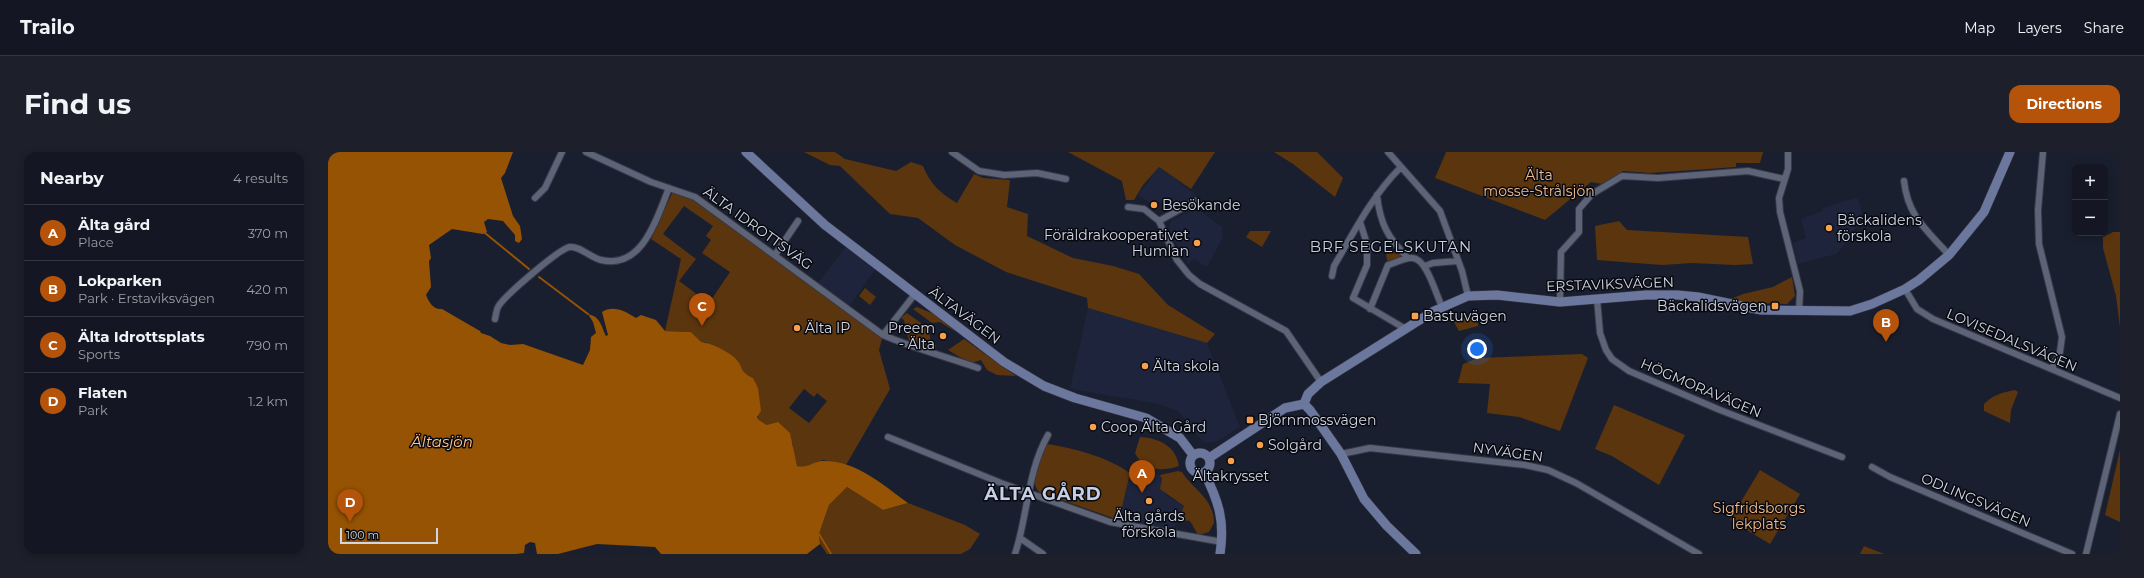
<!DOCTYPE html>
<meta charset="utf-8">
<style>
:root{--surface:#141723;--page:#1d202b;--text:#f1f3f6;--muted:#9d9fa6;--line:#333641;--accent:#b45309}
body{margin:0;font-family:Montserrat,sans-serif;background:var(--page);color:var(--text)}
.controls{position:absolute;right:12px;top:12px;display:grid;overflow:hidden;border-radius:8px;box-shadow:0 2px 10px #0003}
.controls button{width:36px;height:36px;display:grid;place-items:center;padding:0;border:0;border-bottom:1px solid var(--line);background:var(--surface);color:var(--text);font:20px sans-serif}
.scale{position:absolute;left:12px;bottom:10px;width:98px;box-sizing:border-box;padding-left:4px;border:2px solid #d2d6e1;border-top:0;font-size:11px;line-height:14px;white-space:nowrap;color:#d2d6e1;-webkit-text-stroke:3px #070910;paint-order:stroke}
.you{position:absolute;left:1149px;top:197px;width:14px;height:14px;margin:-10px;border:3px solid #fff;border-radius:50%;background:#1a73e8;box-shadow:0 0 0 6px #1a73e833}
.badge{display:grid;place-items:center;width:26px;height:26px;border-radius:50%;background:var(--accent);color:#fff;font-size:13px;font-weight:700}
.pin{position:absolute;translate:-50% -33px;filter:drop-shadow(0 1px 2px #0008)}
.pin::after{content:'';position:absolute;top:21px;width:14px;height:12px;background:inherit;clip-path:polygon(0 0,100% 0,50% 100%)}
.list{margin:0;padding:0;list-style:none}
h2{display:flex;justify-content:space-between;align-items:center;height:52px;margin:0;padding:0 16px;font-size:17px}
h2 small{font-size:13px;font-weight:400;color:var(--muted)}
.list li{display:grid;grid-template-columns:26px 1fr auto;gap:12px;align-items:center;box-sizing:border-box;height:56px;padding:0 16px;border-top:1px solid var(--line)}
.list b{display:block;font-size:15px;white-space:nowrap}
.list p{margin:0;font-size:13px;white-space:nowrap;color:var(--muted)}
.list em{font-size:13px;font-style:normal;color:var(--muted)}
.map{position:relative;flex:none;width:1792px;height:402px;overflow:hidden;border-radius:12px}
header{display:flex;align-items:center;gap:24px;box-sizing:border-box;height:56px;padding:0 20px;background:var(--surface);border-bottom:1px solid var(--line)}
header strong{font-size:19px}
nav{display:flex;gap:22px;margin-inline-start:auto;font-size:14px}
.intro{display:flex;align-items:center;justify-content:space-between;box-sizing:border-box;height:96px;padding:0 24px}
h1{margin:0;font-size:28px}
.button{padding:10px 18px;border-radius:12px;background:var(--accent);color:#fff;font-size:14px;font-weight:700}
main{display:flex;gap:24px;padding:0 24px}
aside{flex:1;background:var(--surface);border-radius:12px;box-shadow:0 2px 10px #0003}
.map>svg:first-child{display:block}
.built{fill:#1e243b}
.green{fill:#5b350e;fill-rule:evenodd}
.water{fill:#955303}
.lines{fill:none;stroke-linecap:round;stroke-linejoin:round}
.stream{stroke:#955303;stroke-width:2}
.street-casing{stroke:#363947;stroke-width:8}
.secondary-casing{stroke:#363947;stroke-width:10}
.street{stroke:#5e6478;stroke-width:6}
.secondary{stroke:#6c779e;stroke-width:9}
.poi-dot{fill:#f9a04c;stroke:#070910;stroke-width:1.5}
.labels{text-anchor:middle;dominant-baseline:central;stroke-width:3;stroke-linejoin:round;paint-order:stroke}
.park-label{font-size:14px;fill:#f2bb8d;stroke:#070910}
.poi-label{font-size:14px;fill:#d2d6e1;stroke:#070910;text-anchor:start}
.street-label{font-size:14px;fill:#d2d6e1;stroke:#070910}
.neighbourhood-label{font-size:15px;letter-spacing:1px;fill:#c7cfe5;stroke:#070910}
.water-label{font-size:15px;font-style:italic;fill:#fcc596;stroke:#070910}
.district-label{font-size:18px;font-weight:bold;letter-spacing:1px;fill:#c7cfe5;stroke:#070910}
</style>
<header>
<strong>Trailo</strong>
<nav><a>Map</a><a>Layers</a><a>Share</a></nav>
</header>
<div class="intro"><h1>Find us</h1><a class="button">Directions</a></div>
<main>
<aside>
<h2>Nearby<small>4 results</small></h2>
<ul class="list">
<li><span class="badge">A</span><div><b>Älta gård</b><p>Place</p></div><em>370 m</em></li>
<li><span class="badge">B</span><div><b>Lokparken</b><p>Park · Erstaviksvägen</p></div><em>420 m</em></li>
<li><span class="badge">C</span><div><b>Älta Idrottsplats</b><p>Sports</p></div><em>790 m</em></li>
<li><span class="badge">D</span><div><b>Flaten</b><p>Park</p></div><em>1.2 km</em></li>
</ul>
</aside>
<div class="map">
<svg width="1792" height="402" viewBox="0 0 1792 402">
<rect width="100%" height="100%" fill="#1a1f2f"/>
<path class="built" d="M831,15L867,42L858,53L853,56L843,57L827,47L824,52L810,43Z
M1527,46L1530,47L1534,62L1522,87L1508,102L1470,112L1465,91L1478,86L1473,67L1495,59V56Z
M868,56L894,75L895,85L879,115L866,107L860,112L841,79L843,69Z
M519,93L548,116L521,155L490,131Z
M760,156L879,191L912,275L890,289L878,291L874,289L850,259L827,251L742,237Z
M805,317L832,323L838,343L856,354L845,379L791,368L802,321Z"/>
<path class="green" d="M476,0H507L517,7L568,19L583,10L595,14C602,32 613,42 629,51L646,22L655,26L682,28L679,55L700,62L699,84L745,106L785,114L811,122L840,153L887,182L879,191L760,156L759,146L678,120L627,93L590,66L562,62L512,14L502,13Z
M740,0H887L863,37L831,15L815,33L806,48H798L794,29Z
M946,0H989L1015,26L1007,45L965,12Z
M1118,0H1435L1432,11H1408V15L1322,21L1295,19L1274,32L1263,30L1217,68L1107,26Z
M346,37L362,42L445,106L555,183L551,198L562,237L518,313L495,308L474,316L469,314L465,301V292L431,268L417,222L407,207L377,190L373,191L363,180L337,179L353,107L323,87ZM356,54L385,74L378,84L383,88L374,101L402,120L381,151L351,129L368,107L335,82ZM476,237L486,245L489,241L499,249L481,271L461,256Z
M1291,69L1299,78L1420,85L1425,112L1407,113L1364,111L1334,113L1269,108L1267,74Z
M922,79H943L934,95L918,85Z
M1785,80H1792V175L1788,144L1775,96V85Z
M1068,99L1069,102L1075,101L1080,106L1060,113L1058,102Z
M1464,125L1467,144L1459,152L1418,151L1403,147L1415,142L1445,135Z
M537,136L548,145L542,153L531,144Z
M589,155L606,162L628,180L612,170L604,171L585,157Z
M579,161L600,176L603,189L608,193L607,197L581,189L576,168L573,166Z
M1150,164V174L1131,179L1126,170L1138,165Z
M636,187L688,224L669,223L659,218L653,208L643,211L640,210L620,198Z
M1254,202L1260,206L1232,279L1191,265L1159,261L1162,232L1130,231L1135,212L1150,206Z
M1687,238L1690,240L1683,258L1682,271L1656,259V252C1666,242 1674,241 1687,238Z
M1286,253L1357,283L1331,333L1284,304L1267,297Z
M812,285C831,286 848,294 851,314C833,320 816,319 807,301Z
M719,292C746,296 779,305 802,321L791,368L711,340C699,326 713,306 719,292Z
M1792,298V370L1777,363Z
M1432,318L1472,342L1442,392L1402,368Z
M850,319L854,320C865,338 886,346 886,371L881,380L870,383L862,369L854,368L848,371L856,354L832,337L834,327L832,323Z
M519,335L555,358L580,351L637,373L652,382L642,397L633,402H499L492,392L491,382L501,353Z
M1536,394L1556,402H1532Z"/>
<path class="water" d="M0,0H185L177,21L173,26L185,64L192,74L194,87L191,91L187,89V83L175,69L160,67L156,70L159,80L155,82L124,77L101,93L103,106L101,109L103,135L98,143C101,150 105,158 114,157L152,179L153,181L162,184L173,191L182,193L195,192L255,213L262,198L263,185L268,181L265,170L260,162C273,165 273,174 278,184L280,183L274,160C285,152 299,160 308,166L313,163L328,168L337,179L363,180L373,190C384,191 399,199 407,206C416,215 411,220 425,226L430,236L433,259L429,265L431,268L439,273L450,270L462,281L469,314C479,317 487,308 496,309C529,309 555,333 580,351L555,358L519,335L501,353L491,382L492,392L479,402H333L327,395L269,392L230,402H209L207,391L202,390L197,393L196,401L188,402H0Z"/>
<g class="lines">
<path class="stream" d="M157,81L201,117
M211,125L260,162
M491,382L503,402"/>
<defs>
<path id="street" d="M258,0L323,30L367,45L555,183L587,142
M624,0L651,19L676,23L709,21L738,27
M1060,0L1112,59L1134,119L1140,144
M1460,0V17L1451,46L1452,60L1472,139L1471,159
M1715,0L1710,58L1711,92L1734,185L1732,200L1724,217
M1576,29C1580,65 1599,78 1621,103
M1049,43C1052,72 1060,86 1080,106
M207,46L217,36L234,0
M800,55L816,57L831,69L849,108L861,123L872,132L958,179L993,230
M831,69L867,49
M1032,70L1039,92V113L1025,146L1076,176
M447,103L470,69
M1097,114L1105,111L1130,109
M1004,124L1006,114C1026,80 1044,44 1072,16
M1577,137L1589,157L1605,167L1792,246
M1269,147L1272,181L1278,198L1284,207L1301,219L1392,258L1514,305
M1232,150L1233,100L1251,80V57L1264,42L1294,24L1330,26L1420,19L1456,27
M1042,157L1060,113C1067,111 1078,105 1084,106C1098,106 1107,139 1112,150
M167,167C168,163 168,159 170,155C175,145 232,96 242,95C252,94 263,106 273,108C315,118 329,65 341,36
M555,183C585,196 619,205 650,216
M560,285L673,331L782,370L894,390
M1013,302L1042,296L1197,313L1220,318L1248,331L1371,402
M1544,315L1562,325L1744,402
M692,386L715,402
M687,402C700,363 699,320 720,283
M1758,402L1792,262"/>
<path id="secondary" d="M418,0L497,73L676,210L716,234L747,246L818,266L852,286L865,303
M976,252L980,242L993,230L1106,159L1140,144L1169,143L1232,150L1318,143H1350L1370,145L1433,158L1522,159L1544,152L1577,137L1591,128L1621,103L1656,60L1682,0
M976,252L982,258L1013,302L1036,347L1059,374L1088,402
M862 311a10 10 0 1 1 20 0a10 10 0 1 1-20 0Z
M881,306L957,256L976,252
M876,320C891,350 897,369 892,402"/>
</defs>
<use href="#street" class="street-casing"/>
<use href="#secondary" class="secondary-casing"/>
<use href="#street" class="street"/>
<use href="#secondary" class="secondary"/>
</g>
<g class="poi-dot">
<circle cx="826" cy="53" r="4"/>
<circle cx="1501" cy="76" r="4"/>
<circle cx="869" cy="91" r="4"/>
<rect x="1443" y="150" width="8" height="8" rx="2"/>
<rect x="1083" y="160" width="8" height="8" rx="2"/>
<circle cx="469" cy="176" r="4"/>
<circle cx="615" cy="184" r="4"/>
<circle cx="817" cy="214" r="4"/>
<rect x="918" y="264" width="8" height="8" rx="2"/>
<circle cx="765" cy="275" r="4"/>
<circle cx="932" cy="293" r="4"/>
<circle cx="903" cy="309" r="4"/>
<circle cx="821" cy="349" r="4"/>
</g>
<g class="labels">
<g class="park-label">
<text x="1211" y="23">Älta<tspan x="1211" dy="16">mosse-Strålsjön</tspan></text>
<text x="1431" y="356">Sigfridsborgs<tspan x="1431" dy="16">lekplats</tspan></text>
</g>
<g class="poi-label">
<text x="834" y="53">Besökande</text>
<text x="1509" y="68">Bäckalidens<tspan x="1509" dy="16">förskola</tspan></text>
<text x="861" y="83" text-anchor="end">Föräldrakooperativet<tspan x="861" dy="16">Humlan</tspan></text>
<text x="1439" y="154" text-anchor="end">Bäckalidsvägen</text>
<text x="1095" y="164">Bastuvägen</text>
<text x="477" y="176">Älta IP</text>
<text x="607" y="176" text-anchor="end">Preem<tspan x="607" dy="16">- Älta</tspan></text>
<text x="825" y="214">Älta skola</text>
<text x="930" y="268">Björnmossvägen</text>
<text x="773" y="275">Coop Älta Gård</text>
<text x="940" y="293">Solgård</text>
<text x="903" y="324" text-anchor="middle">Ältakrysset</text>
<text x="821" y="364" text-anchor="middle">Älta gårds<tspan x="821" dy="16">förskola</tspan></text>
</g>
<g class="street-label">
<text transform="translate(430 76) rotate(36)">ÄLTA IDROTTSVÄG</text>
<text transform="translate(1282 132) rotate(-2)">ERSTAVIKSVÄGEN</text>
<text transform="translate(637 163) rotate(37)">ÄLTAVÄGEN</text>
<text transform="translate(1684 188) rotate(23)">LOVISEDALSVÄGEN</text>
<text transform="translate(1373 236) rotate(23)">HÖGMORAVÄGEN</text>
<text transform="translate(1180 300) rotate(8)">NYVÄGEN</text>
<text transform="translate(1648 348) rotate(23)">ODLINGSVÄGEN</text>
</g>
<g class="neighbourhood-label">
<text x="1063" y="94">BRF SEGELSKUTAN</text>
</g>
<g class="water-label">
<text x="114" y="289">Ältasjön</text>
</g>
<g class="district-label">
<text x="715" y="342">ÄLTA GÅRD</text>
</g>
</g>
</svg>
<div class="controls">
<button>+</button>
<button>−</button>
</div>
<div class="scale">100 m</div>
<div class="you"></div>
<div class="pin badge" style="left:814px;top:341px">A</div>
<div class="pin badge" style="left:1558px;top:190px">B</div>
<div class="pin badge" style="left:374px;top:174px">C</div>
<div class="pin badge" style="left:22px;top:370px">D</div>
</div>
</main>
